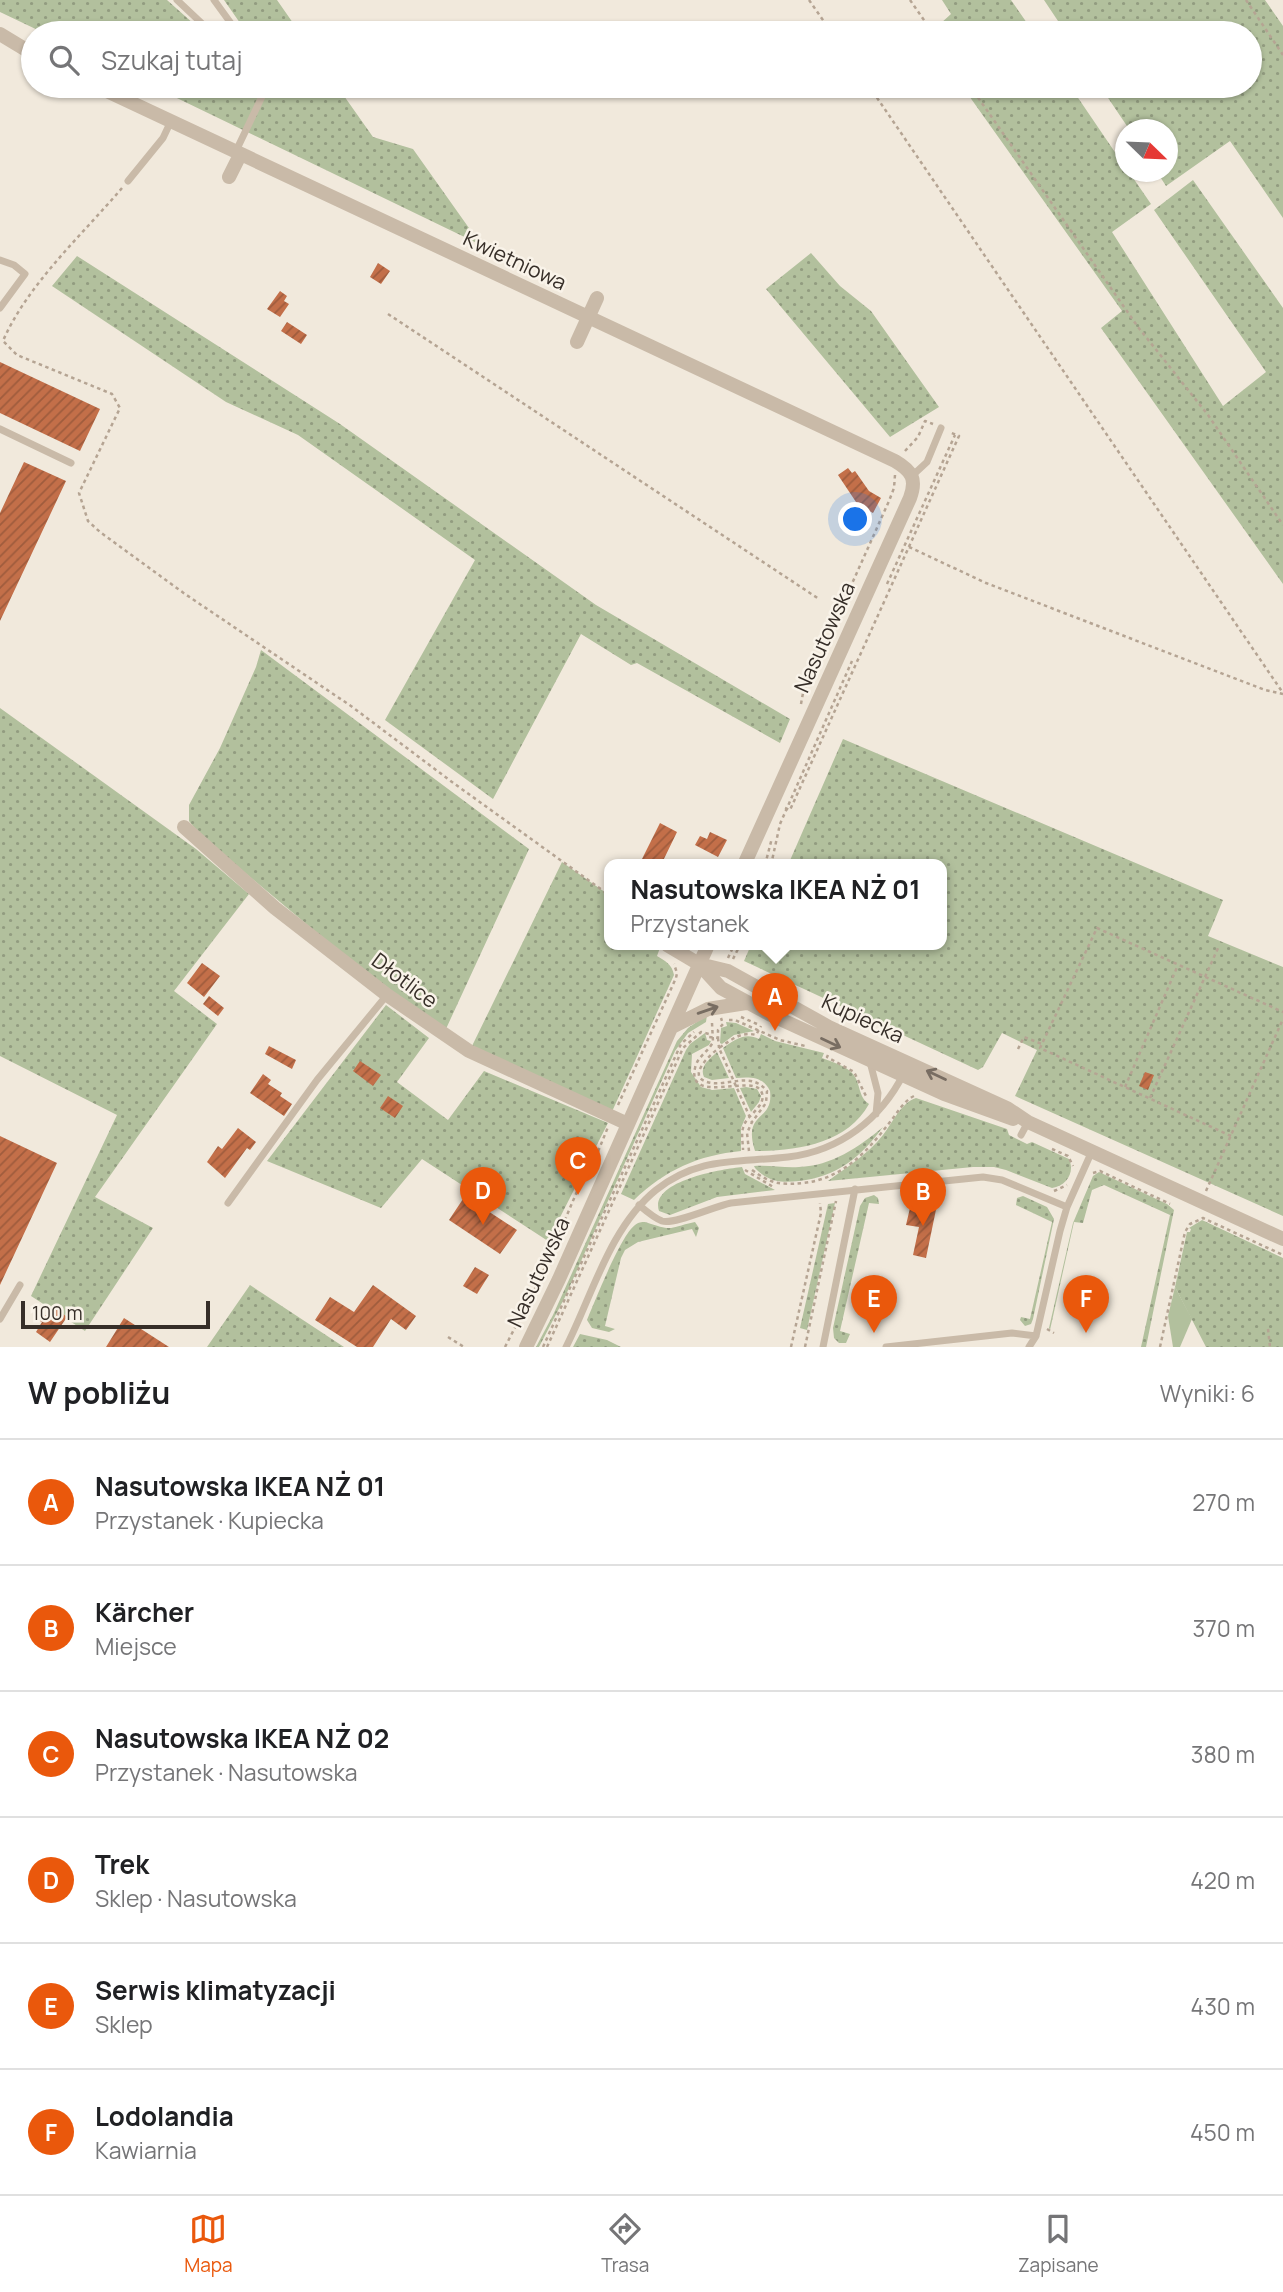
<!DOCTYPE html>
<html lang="pl">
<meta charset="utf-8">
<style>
:root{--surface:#fff;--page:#f6f6f6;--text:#202124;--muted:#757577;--line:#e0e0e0;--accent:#ea580c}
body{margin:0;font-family:Manrope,sans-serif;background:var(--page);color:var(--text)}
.compass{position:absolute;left:1115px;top:119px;width:63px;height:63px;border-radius:50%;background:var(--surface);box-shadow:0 2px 5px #0004;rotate:113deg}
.scale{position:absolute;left:21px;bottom:18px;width:189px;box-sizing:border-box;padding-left:7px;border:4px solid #362e28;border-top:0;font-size:19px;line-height:24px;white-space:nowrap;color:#362e28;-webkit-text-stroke:5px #f9f3e9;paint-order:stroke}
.you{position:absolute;left:856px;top:520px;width:24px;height:24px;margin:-18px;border:5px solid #fff;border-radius:50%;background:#1a73e8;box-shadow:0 0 0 10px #1a73e833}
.badge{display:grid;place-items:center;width:46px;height:46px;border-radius:50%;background:var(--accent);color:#fff;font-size:23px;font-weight:700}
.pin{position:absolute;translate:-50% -58px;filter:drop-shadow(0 2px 4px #0008)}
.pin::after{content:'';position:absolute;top:37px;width:24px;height:21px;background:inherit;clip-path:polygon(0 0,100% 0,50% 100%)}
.popup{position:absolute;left:604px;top:859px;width:343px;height:91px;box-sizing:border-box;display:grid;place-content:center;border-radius:14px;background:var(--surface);filter:drop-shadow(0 2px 5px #0005);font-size:23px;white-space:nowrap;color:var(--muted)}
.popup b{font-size:26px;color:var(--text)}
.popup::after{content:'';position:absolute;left:50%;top:100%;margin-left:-14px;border:14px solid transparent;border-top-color:var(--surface)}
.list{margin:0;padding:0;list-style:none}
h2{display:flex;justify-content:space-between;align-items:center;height:91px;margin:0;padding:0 28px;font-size:30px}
h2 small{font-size:23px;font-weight:400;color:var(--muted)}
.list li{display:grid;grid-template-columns:46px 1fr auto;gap:21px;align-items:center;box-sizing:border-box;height:126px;padding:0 28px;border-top:2px solid var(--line)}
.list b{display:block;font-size:26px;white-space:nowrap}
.list p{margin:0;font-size:23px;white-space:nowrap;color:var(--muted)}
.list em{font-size:23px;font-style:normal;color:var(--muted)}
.icon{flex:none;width:38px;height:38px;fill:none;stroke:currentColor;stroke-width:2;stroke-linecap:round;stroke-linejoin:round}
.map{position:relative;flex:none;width:1283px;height:1347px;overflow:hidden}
.search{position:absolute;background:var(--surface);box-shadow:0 2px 5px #0004;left:21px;right:21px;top:21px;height:77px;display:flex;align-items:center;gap:18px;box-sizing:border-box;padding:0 24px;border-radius:38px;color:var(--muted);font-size:26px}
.sheet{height:847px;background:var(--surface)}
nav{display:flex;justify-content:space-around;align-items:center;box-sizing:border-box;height:98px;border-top:2px solid var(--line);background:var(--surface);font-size:19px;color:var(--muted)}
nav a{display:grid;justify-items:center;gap:4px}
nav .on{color:var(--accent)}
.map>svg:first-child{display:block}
.green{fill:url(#green-dots)}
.pitch{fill:#b2c09d}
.building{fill:url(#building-hatch)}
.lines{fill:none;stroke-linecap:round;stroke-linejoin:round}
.path{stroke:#b5a493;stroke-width:2.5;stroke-dasharray:3.5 3.5;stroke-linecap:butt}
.service{stroke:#c9baa8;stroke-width:7}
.minor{stroke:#c9baa8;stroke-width:14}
.oneway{stroke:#786d62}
.labels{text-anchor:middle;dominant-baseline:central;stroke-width:5;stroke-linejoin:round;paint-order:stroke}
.street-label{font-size:21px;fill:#362e28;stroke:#f9f3e9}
</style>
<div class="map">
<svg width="1283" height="1347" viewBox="0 0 1283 1347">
<defs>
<pattern id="green-dots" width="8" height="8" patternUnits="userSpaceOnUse" patternTransform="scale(1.75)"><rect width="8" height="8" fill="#b2c09d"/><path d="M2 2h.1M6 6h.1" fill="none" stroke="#929c80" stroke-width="1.8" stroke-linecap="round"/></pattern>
<pattern id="building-hatch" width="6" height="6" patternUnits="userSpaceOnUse" patternTransform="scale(1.75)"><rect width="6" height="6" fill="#c36f49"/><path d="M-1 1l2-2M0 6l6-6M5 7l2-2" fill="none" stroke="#9f5c3d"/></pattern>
</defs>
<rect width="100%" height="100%" fill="#f1e9dc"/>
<path class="green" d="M0,0H167L204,33H44L0,12Z
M224,0H277L300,33H247Z
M942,0H1011L1034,33H930L951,14Z
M1044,0H1265L1283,26V218L1230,141L1166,186L1157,172H1168V130L1129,129L1100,86H1250V33H1066Z
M152,86H337L373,137L413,149L481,245Z
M962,86H1070L1125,167L1126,172H1129L1151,204L1112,232L1223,406L1266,372L1154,210L1193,180L1283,308V584L1101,328L1122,311Z
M811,253L840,286L871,311L939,407L890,437L766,289Z
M77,256L340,424L596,605L790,719L780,743L637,663L631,665L581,634L493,799L385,720L475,560L298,435L226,402L52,286Z
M261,650L529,849L445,1031L329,943L200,835L189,821V805L220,748L256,667Z
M0,708L196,849L249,894L174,991L217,1024L95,1197L153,1228L85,1331L31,1296L117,1115L0,1056Z
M843,739L1223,900L1208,936L1283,967V1216L1015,1096L1037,1050L1002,1033L983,1067L978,1070L744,961L751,945H941V865H788Z
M562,862L609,895V945H661L657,956C665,961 672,964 674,975L610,1116L472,1046Z
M386,1005L429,1038L397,1082L448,1120L484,1071L608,1123L548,1241L422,1159L381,1208L267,1161Z
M707,1015L706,1022L688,1033L675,1051L565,1297L539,1347H536L553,1315L677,1041L688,1028Z
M726,1022L736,1023L754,1031L734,1035L722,1044L720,1043L721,1028L727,1026Z
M705,1033L707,1040L711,1041L709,1045L692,1054L691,1072L701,1087L712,1090L734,1088L746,1116L741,1128V1151C699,1155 665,1170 634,1200L621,1194L686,1050L690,1044Z
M761,1034L775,1041L824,1053L822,1058C832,1062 847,1066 853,1074C861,1084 858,1097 869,1104C847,1144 796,1151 755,1151C742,1110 774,1123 770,1091C763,1076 750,1077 736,1078L723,1048C734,1040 745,1032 759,1039Z
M717,1052L729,1078L712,1080L704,1077C699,1066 710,1059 717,1052Z
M746,1087L757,1089L761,1096L759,1102L751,1112L740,1088Z
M916,1098L1007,1129L1009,1135L1027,1144L1032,1142L1069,1159C1075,1172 1067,1186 1052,1188L1006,1170L994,1167H973L828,1181C848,1166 866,1156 883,1135C892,1123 902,1102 916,1098Z
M883,1127C861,1157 837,1177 799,1181C782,1183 768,1182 755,1168L754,1166C769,1165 784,1168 799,1167C831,1166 859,1147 883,1127Z
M742,1167L745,1174L775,1190L717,1197L670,1215L659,1211C649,1181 722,1169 742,1167Z
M1099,1172L1167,1204L1174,1210L1146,1347H1141L1170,1215L1104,1185L1092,1190L1083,1223L1074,1222L1050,1330L1049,1328L1073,1223L1093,1176Z
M874,1195L878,1198L879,1204L869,1203L840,1331L850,1334L846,1343H839L834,1338L833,1328L860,1206L865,1198Z
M1023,1196L1047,1207L1054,1219L1033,1319L1031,1324L1025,1326L1020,1320L1021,1317L1030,1319L1052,1222L1016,1205L1017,1198Z
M835,1203L807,1330L800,1328L828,1204Z
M1202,1220L1283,1258V1347H1206L1175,1287L1187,1232H1190L1191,1229L1189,1228Z
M645,1222C675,1232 667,1228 695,1222L699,1228L696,1237L692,1229L638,1242L625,1250L621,1258L605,1326L615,1329L609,1332L592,1328L587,1320C595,1301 621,1235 635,1225C639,1222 641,1222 645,1222Z
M250,1285L344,1347H207Z
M580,1334L607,1340L621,1347H573Z"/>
<path class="pitch" d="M1175,1287L1192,1319L1180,1347H1173L1168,1316Z"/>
<path class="building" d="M378,263L390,271L381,284L370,277Z
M280,291L287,296L284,301L289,304L280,317L267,309Z
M287,322L307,335L301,344L281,331Z
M0,362L100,409L80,451L0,413Z
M24,462L66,481L0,621V513Z
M848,468L852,473L855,471L869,491L881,498L873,513L858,505L838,475Z
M660,823L677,832L661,865H639Z
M710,832L727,840L718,857L695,845L700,836L707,839Z
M202,963L220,976L204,997L187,983Z
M209,996L224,1008L218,1016L203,1004Z
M269,1046L296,1060L292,1069L265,1054Z
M360,1061L381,1075L373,1086L353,1071Z
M1145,1072L1154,1075L1148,1090L1139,1086Z
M263,1074L271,1080L268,1084L282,1093L280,1096L292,1104L284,1116L250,1093Z
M388,1096L403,1106L395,1118L380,1108Z
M238,1128L256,1142L250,1150L247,1148L225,1178L207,1162L218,1146L222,1149Z
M0,1136L57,1163L0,1285Z
M927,1192L939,1195L926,1258L913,1255L919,1227L906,1225L910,1208L922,1211Z
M465,1196L517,1230L500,1254L449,1220Z
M475,1267L489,1275L477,1294L463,1286Z
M373,1285L416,1316L406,1330L391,1319L373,1347H357L315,1320L330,1297L354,1312Z
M54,1307L67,1317L50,1342L36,1332L42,1322L40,1321Z
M124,1318L169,1347H106Z"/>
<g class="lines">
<path class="path" d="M809,0L832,33
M910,0L933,33
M1246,0L1283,55
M69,86L88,97
M869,86L1283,693
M970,86L1138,327L1208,415L1283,525
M122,188C82,235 27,285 3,341L17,355L112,394L120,408L79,493L88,521L100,532L185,594L351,706L452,782L609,895
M388,314L819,599
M905,451L918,437L925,421L933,424
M909,547L986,583L1265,690L1283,694
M887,584L955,435
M801,704L803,693L889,501L894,488L895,475
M785,808L790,810L959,436L949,432
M765,865L772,838
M771,865L780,824L852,661
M728,958L734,945
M733,959L740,945
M741,1017L757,1024
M729,1020H735L780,1040L805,1046
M712,1023L713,1042C708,1052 697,1057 695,1068C687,1105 752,1074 761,1091C769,1106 745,1115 743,1128C741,1135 743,1143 743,1150
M718,1038L719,1048C711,1054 686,1076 707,1082C727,1088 750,1070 767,1091L766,1103L752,1122
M1018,1049L1024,1037L1042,1044
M828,1055L827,1057L854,1072L867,1098
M1125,1087L1178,965
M1150,1098L1219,946
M618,1105L676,978L677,973L674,964
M1231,1136L1040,1048L1097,928L1283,1012
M1052,1149L1068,1156L1073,1166
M749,1151L747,1133L752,1122L719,1048C731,1040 741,1031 756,1035L761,1026
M745,1170L775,1188
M752,1170C771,1184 780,1185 803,1183C842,1179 867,1152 890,1122C898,1112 904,1100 916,1095
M1093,1173L1100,1171L1170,1204
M1054,1191L1067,1185
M1206,1191L1283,1019
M1047,1329L1054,1333
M1268,1329L1270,1347
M448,1337L464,1347
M505,1347L540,1279L578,1189L593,1164L608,1127
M543,1347L681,1044L694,1032
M547,1347L683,1048L701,1032L709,1034V1037L718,1038V1030L723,1024L721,1018
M791,1347L821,1213L820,1203
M805,1347L836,1201
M1160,1347L1185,1232L1190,1224L1203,1218L1283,1255"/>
<path class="service" d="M177,0L212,33
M214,0L238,33
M236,151L267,86
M128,181L163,138L171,121
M0,260L14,265L25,274L0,308
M0,429L71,463
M913,475L927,462L941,428
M870,1062L878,1093L876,1114
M1021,1135L1028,1122
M228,1203L317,1080L387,995
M639,1205C646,1211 654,1218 662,1221C674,1225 715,1206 731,1203L983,1177L1002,1180L1067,1207
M0,1319L20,1285
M566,1347C592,1296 610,1227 656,1190C699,1156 737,1163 788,1157C840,1151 881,1119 904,1073
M823,1347L855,1189
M886,1347L1012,1333L1036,1336L1060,1231L1067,1207L1092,1151
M1029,1347L1036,1336"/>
<path class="minor" d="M0,34L33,54
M96,86L895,461C912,471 917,479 910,498L744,865
M229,177L240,155
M577,342L597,298
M184,827L275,908L387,995L469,1051L628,1124
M667,945L699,964L728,971L829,1027L1007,1108L1028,1122L1283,1239
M699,964L721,988L771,1015L944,1094L1013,1119
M672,1027L708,1009L746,1003
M526,1347L559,1279L708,945"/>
</g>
<defs><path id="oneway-shaft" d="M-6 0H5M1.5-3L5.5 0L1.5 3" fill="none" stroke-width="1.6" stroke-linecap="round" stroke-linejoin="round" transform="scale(1.75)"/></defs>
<g class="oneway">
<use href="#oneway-shaft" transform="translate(708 1010) rotate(-19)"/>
<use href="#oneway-shaft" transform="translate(831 1043) rotate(25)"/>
<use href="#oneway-shaft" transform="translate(936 1075) rotate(-155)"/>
</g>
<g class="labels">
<g class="street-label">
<text transform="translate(515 260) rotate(25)">Kwietniowa</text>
<text transform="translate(824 637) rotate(-66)">Nasutowska</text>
<text transform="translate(405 980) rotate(37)">Dłotlice</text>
<text transform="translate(863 1018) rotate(25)">Kupiecka</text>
<text transform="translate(538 1272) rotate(-65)">Nasutowska</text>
</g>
</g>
</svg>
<svg class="compass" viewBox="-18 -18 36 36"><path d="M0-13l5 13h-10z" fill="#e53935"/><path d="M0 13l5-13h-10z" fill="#757577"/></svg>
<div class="scale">100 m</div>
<div class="you"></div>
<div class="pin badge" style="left:775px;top:1031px">A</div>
<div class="popup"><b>Nasutowska IKEA NŻ 01</b>Przystanek</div>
<div class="pin badge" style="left:923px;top:1226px">B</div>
<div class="pin badge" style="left:578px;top:1195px">C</div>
<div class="pin badge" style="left:483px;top:1225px">D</div>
<div class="pin badge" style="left:874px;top:1333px">E</div>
<div class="pin badge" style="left:1086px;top:1333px">F</div>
<div class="search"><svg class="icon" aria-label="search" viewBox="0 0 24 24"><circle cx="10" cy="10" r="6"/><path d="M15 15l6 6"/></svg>Szukaj tutaj</div>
</div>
<section class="sheet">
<h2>W pobliżu<small>Wyniki: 6</small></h2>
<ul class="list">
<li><span class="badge">A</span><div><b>Nasutowska IKEA NŻ 01</b><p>Przystanek · Kupiecka</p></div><em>270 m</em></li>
<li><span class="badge">B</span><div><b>Kärcher</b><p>Miejsce</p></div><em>370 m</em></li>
<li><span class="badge">C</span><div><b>Nasutowska IKEA NŻ 02</b><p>Przystanek · Nasutowska</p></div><em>380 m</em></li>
<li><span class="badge">D</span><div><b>Trek</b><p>Sklep · Nasutowska</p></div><em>420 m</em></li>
<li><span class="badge">E</span><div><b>Serwis klimatyzacji</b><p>Sklep</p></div><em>430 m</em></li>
<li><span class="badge">F</span><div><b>Lodolandia</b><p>Kawiarnia</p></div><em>450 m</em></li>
</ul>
</section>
<nav>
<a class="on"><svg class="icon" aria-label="map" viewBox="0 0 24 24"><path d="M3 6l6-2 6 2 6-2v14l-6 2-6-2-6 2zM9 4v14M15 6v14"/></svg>Mapa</a>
<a><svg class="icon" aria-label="directions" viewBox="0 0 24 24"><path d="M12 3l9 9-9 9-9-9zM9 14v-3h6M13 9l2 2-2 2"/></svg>Trasa</a>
<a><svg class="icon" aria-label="saved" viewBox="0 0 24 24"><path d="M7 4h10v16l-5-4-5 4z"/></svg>Zapisane</a>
</nav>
